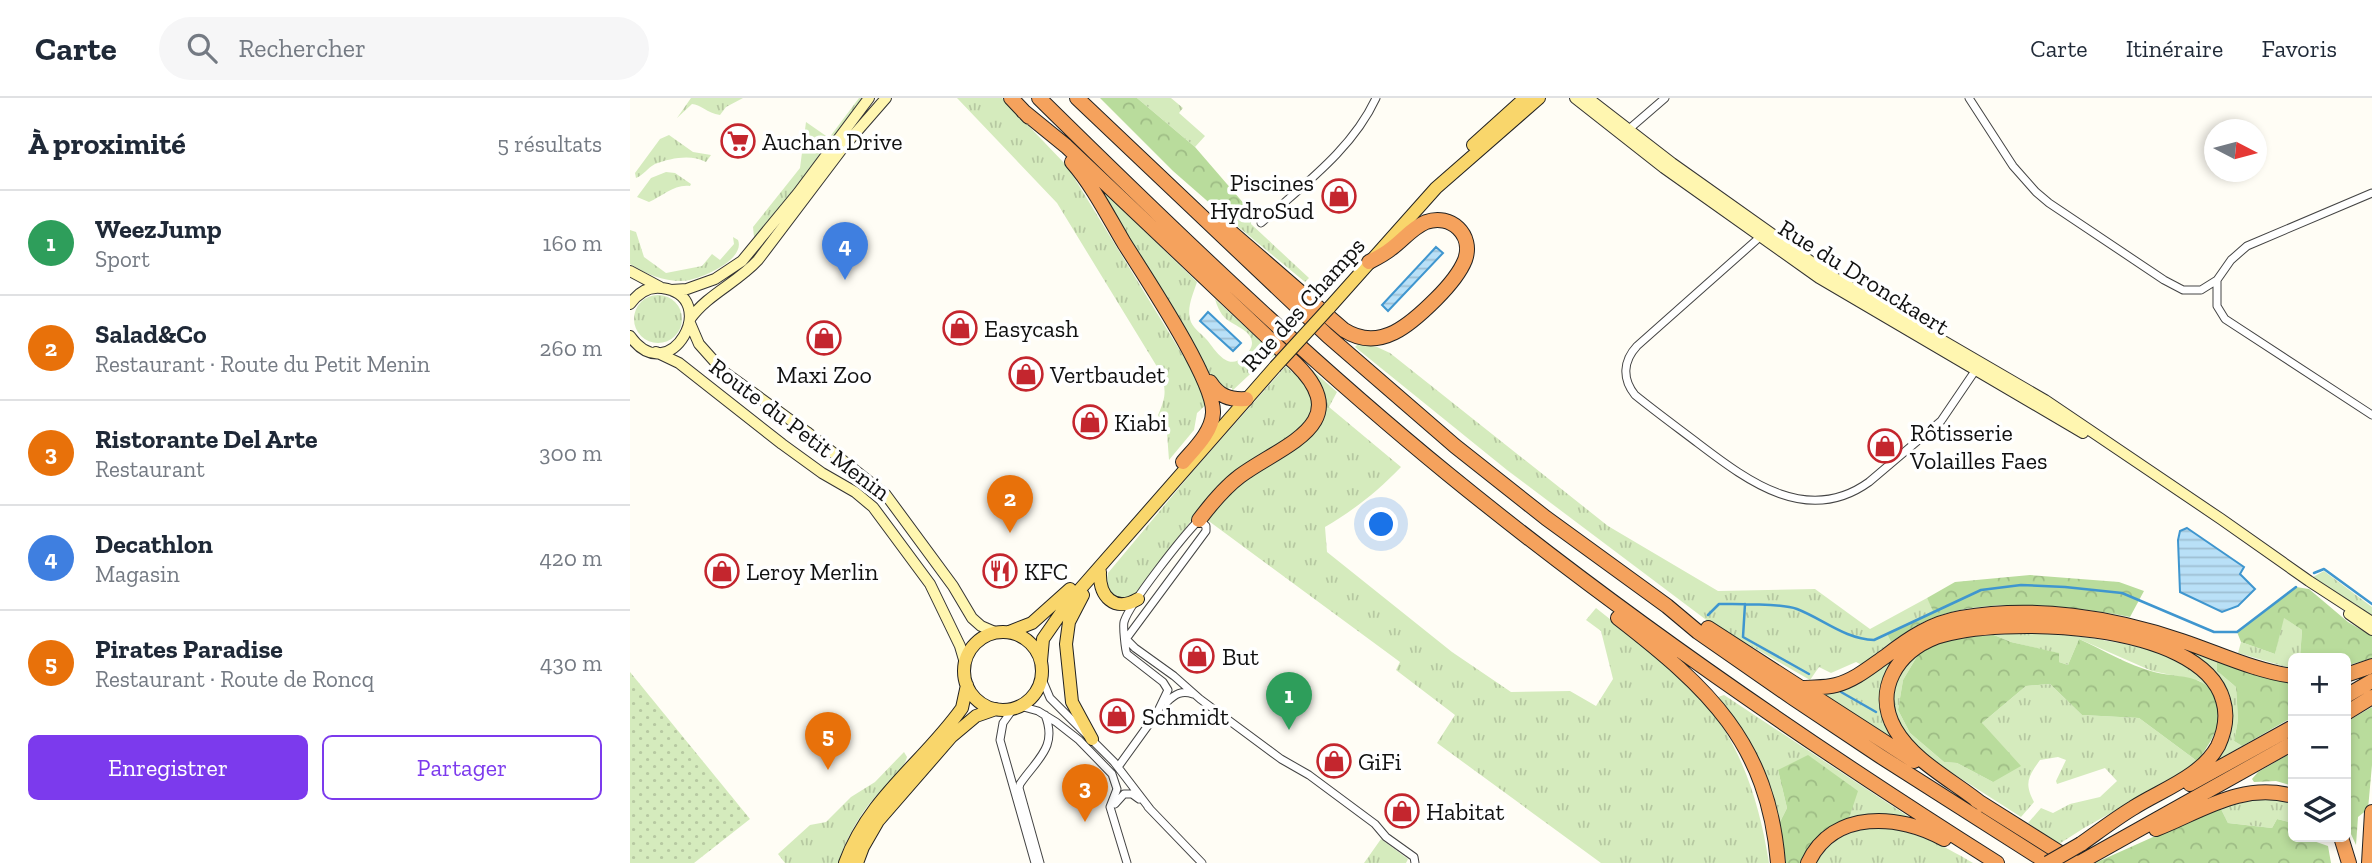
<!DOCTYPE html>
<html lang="fr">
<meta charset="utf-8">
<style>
:root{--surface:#fff;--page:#f6f6f7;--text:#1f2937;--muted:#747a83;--line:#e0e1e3;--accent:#7c3aed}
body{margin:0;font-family:"Zilla Slab",serif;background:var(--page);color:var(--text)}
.controls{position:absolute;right:21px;bottom:21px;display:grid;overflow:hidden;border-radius:10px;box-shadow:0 4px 10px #0003}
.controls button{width:63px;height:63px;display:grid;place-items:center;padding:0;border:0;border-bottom:2px solid var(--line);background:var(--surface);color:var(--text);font:35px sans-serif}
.compass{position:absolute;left:1574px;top:21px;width:63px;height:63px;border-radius:50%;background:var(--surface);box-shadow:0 4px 10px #0003;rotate:96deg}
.you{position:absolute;left:752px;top:427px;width:24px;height:24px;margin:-18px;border:5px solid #fff;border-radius:50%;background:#1a73e8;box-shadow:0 0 0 10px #1a73e833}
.badge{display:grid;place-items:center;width:46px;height:46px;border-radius:50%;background:var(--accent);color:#fff;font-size:23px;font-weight:700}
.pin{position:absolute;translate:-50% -58px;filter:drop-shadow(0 2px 4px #0008)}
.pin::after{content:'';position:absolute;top:37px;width:24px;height:21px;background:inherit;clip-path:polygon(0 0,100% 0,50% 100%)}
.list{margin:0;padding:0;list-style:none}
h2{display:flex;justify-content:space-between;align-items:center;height:91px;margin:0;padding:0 28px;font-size:30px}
h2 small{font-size:23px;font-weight:400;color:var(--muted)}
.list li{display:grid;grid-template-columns:46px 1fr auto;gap:21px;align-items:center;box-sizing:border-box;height:105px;padding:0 28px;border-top:2px solid var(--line)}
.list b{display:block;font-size:26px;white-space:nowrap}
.list p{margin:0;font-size:23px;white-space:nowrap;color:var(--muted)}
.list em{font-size:23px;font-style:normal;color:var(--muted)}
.actions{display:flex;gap:14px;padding:21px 28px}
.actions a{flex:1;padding:16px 0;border:2px solid var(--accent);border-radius:10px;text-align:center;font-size:24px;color:var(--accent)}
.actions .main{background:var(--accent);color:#fff}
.icon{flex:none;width:38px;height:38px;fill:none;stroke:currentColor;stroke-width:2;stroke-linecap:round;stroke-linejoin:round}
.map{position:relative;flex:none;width:1742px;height:765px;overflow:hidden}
header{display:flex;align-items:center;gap:42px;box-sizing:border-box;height:98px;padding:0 35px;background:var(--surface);border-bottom:2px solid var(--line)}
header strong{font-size:33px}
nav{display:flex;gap:38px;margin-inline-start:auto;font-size:24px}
.search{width:490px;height:63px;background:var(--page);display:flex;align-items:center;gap:18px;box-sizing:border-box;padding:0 24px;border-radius:38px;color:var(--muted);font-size:26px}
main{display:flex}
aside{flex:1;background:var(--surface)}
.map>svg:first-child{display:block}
.grass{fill:url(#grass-tufts)}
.forest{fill:url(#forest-crowns)}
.park{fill:url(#park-dots)}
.water{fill:url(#water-rules);stroke:#3f96cf;stroke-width:2}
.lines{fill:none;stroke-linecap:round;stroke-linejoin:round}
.stream{stroke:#3f96cf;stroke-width:2.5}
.street-casing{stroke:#444;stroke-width:9}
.secondary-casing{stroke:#333;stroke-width:12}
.primary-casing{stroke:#222;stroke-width:14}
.highway-casing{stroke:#222;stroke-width:16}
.street{stroke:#fff;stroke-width:7}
.secondary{stroke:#fff6b0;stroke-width:10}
.primary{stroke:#f9d66b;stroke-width:12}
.highway{stroke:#f5a25d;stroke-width:14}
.primary-bridge-casing{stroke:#222;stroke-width:14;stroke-linecap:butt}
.highway-bridge-casing{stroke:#222;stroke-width:16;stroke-linecap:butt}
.primary-bridge{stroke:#f9d66b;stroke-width:12}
.highway-bridge{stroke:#f5a25d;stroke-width:14}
.labels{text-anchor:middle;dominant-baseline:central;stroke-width:7;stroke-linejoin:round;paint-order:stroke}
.poi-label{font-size:24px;fill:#111;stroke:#fff;text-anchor:start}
.street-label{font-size:24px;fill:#111;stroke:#fff}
</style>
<header>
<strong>Carte</strong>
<div class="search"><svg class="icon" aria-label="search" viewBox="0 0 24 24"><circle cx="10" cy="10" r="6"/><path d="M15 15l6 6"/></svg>Rechercher</div>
<nav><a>Carte</a><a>Itinéraire</a><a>Favoris</a></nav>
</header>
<main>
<aside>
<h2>À proximité<small>5 résultats</small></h2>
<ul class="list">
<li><span class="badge" style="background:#2e9e5b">1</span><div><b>WeezJump</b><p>Sport</p></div><em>160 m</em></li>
<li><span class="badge" style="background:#e8710a">2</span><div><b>Salad&amp;Co</b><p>Restaurant · Route du Petit Menin</p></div><em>260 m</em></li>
<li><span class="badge" style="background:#e8710a">3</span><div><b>Ristorante Del Arte</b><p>Restaurant</p></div><em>300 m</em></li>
<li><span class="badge" style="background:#3f7fe0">4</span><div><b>Decathlon</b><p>Magasin</p></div><em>420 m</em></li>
<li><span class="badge" style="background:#e8710a">5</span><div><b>Pirates Paradise</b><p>Restaurant · Route de Roncq</p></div><em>430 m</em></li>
</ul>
<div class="actions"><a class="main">Enregistrer</a><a>Partager</a></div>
</aside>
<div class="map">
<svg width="1742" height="765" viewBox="0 0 1742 765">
<defs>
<pattern id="grass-tufts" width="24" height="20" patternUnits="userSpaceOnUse" patternTransform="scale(1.75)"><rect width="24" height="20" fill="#d5ebbd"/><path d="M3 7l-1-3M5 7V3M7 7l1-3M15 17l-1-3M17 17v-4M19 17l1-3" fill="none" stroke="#b6c8a1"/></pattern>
<pattern id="forest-crowns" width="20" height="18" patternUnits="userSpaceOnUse" patternTransform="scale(1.75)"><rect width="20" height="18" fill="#b9dc9c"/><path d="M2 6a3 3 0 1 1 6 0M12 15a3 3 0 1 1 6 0" fill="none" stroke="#9ebc85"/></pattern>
<pattern id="park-dots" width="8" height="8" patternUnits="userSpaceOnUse" patternTransform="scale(1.75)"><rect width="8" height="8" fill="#d5ebbd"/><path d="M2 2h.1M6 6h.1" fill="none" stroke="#b6c8a1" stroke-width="1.8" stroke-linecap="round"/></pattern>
<pattern id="water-rules" width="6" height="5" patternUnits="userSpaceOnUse" patternTransform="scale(1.75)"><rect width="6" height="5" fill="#b9e0f7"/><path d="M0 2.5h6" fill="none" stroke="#9ebfd3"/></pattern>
</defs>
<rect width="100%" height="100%" fill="#fffdf5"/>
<path class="grass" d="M61,0H113L96,9L90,17C77,15 70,6 62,6L47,20Z
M229,0H236L162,100L124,139L123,129L170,70L176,24L199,40Z
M327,0H372L437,68L571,287L577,306L567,315L564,332L539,362L537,335L528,317C538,295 536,288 526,267L427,105Z
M507,0H541L553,10L549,15L575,38L565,49Z
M39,37L63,54L81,57L76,64C61,56 41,60 25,66C17,70 14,77 6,80L5,75L30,41Z
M36,74L45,75L61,86L60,88C44,86 33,98 19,104L7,99L21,80Z
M465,85L567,184C563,196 557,209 560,221C562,230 571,235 577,242C586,253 598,274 614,258C618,255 622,250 622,245C622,232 602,227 595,220C590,215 587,208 585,201L636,248V251L646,257L633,264L602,293V290H599L600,295L583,282Z
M604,106L621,126L679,180L675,184L583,108Z
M0,132L6,134L14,159L36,175L72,168L82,156L90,162L104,146L103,139L108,142C116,162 68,183 52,183C32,183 16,176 0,166Z
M4 221a24 24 0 1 1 48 0a24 24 0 1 1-48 0Z
M729,245L747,249L760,255L978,428L1088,493L1185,491L1240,531L1297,500L1304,513L1257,536L1261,544L1232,567L1226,564L1201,575L1189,569L1180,582L1079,524L877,372L725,249Z
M656,268L663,275H665C681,295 688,303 674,327L567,415L503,499C483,501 475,496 478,475L564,372Z
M682,272L707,294L699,309L771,369C748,393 724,412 695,429L697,454L822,554L881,594L940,593L966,608L983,581L971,533L956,522L966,510C999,537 1037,562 1066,594C1110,642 1129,702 1139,765H971L807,645L825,617L766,572L770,564L576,421L599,394L692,323C699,304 693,290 681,276Z
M1694,473L1742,509V519L1683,479Z
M1653,519L1672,532L1670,560H1663V571L1608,555L1611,544L1645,556Z
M1409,534C1454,539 1537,546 1571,578C1576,583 1580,589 1584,595L1570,583L1522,573L1449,541L1438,567L1429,564L1428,555L1381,544L1364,537Z
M1547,548L1589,561L1587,573L1606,589L1608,622L1604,643L1612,648L1586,663C1589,650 1601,614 1599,603C1595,577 1568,559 1547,548Z
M1272,551L1257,573L1263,640L1193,597Z
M1289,555L1273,582L1268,612L1280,635L1314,664L1327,665L1363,684L1352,625L1396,588L1420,586L1452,617L1509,620L1567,663L1538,683L1454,730L1429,746L1398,725L1411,710L1423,715L1440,706L1470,699L1487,683L1475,670L1427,686L1426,683L1436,662L1428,659L1410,662C1398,679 1394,685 1404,704L1391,719L1302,662L1285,647L1269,626L1264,611L1263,593L1272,570Z
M1094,597L1279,719V722L1218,723L1148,672L1157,710L1150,724C1136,679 1118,636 1088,599Z
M274,654L277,659C273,675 257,686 246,698C229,717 216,741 208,765H155L148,756L180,727L196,724L221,699L245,684Z
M1631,701L1648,702L1663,706V725L1647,721L1642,730L1598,725L1590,709Z
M1246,729C1283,732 1311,746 1343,765H1186C1204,738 1215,735 1246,729Z
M751,741L778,761L776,765H734Z"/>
<path class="forest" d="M470,0H507L565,49L622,115L621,126L604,106L583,108L543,73Z
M1400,477L1489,484L1514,493L1500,519C1446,508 1360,499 1308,518C1290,524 1276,534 1261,544L1257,536L1303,513L1297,500L1325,484Z
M1666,489L1679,491L1718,524L1742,538V560L1716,568V560H1670L1672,532L1654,520L1645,556L1611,544L1607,534Z
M1364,537L1381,544L1429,555V564L1438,567L1449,541C1473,552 1498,567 1524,574C1538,578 1558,577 1571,584C1605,604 1585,641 1567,663L1509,620L1452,617L1420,586L1396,588L1352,625L1391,668L1363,684L1327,665L1314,664L1280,635L1268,612L1273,582L1289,555L1306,546L1335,539Z
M1587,563L1663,582V619L1612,648L1604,643L1608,622L1606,589L1587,573Z
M1742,609V667L1738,711L1728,719L1726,747L1716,725V624Z
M1663,654V688L1646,683L1624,684L1622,681L1628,674Z
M1178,657L1228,693L1218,723L1172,765H1156L1150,724L1157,710L1148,672Z
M1590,709L1598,725L1642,730L1647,721L1663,725V739H1672L1698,748L1701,765H1465Z"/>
<path class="park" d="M0,574L120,721L64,765H0Z"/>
<path class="water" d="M806,149L813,155L758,213L752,207Z
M578,214L611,245L603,253L570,223Z
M1557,430L1614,469L1610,476L1625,491L1608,508L1592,514L1550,494L1548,442L1550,433Z"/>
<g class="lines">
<path class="stream" d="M1684,475L1694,471L1742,506
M1115,506L1113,539L1179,576
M1078,517L1089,506C1108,506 1150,505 1167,511C1193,521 1215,541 1244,542L1351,492L1391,487L1435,489L1492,495L1584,534H1607L1666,489
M1211,594L1246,614"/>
<defs>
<path id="street" d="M1339,0L1383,68L1406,94L1419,105L1534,182L1553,192H1571L1587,182L1601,162L1617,148L1742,95
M998,32L1035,0
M631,125C673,87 722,52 746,0
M1131,138L1007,248C993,263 992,281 1005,297C1026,314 1048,330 1069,346C1119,384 1178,428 1239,384L1311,323L1347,270
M1587,182V208L1595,221L1742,317
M496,541L505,550L544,578L570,601L651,661L679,677L745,726L756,739L784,759L785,765
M412,581L420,600L484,664L520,711
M537,604C545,596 552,592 563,596
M390,608L408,613L426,624L449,642L482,676L487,691L480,709L497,765
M383,611L373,625L370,642L405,765
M488,669L527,615L538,592L533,584L497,556C495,552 493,528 494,524C499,506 554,437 569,422L576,428V433L496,541
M485,706L494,696H502L509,701
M518,709L572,765
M410,765L389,690L390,686C407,661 428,649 415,617"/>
<path id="secondary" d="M945,0L1034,70L1189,180L1453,335
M958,0L1042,65L1200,177L1415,302L1591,421L1679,483L1742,524
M0,173L30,189
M41,192L57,191L85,181L112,163L168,95L239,0
M0,206C8,195 19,188 32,190C93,198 40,294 0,238
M60,221C78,196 107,185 128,162L215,47L256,0
M60,225L69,246L93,273L177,334L256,397L323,488L342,520L351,528L365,534
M26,254L49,265L152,346L192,375L225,394L243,409L300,486L330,548L335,565
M1719,516L1742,532"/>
<path id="primary" d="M843,47L895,0
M699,210L806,90L909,0
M470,474C469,498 484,515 508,501
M453,497L439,524L436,546L442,604L462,641
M334 573a39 39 0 1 1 78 0a39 39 0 1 1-78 0Z
M379,534L402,525L440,491
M411,563L413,541L438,505L645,269
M215,765C239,699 293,665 332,610L337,587
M227,765L233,749L248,723L321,639L346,618L366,611"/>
<path id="highway" d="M381,0L399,19
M409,0C541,130 675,259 818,376C992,518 1177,645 1367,765
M447,0L698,238L825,348L916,420L1037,508L1068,534L1163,600L1250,658L1418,765
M393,13L436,48L666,266C727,326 652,347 610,378C594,390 581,406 569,422
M442,64C463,88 478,118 494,145C514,177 585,283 583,315C582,334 565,350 553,364
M587,122L714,232C750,255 781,226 806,201C817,190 829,177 835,162C844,137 821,115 796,124C782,130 774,141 762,150C755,156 747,160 739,164
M580,284C589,298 599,302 616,301
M988,520C1078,590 1138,644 1148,765
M1078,530L1284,663
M1716,577L1742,568
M1174,590C1184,589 1195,590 1206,587C1225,582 1240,569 1256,558C1279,540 1302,525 1331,520C1404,507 1482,519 1552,543C1588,555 1625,573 1663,578
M1716,598L1742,583
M1716,615L1742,599
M1560,686L1663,629
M1346,702L1446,765
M1353,707C1324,683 1284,664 1265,631C1243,592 1267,554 1306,539C1370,517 1571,523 1593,602C1598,618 1595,633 1588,648C1571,679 1531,692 1503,710C1485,721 1468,734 1451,746
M1526,731C1572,713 1611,684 1663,698
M1711,739L1719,765
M1178,765C1203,711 1270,716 1314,741
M1449,765L1663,645
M1739,765L1742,714"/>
</defs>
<use href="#street" class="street-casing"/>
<use href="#secondary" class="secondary-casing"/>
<use href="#primary" class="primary-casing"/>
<use href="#highway" class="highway-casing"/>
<use href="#street" class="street"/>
<use href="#secondary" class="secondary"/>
<use href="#primary" class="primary"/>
<use href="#highway" class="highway"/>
<defs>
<path id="primary-bridge" d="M645,269L699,210"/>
<path id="highway-bridge" d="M1418,765L1451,746"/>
</defs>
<use href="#primary-bridge" class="primary-bridge-casing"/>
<use href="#highway-bridge" class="highway-bridge-casing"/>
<use href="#primary-bridge" class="primary-bridge"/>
<use href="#highway-bridge" class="highway-bridge"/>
</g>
<defs>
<symbol id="supermarket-ring" viewBox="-11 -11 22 22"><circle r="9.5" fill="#fff" stroke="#c4262e" stroke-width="1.5"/><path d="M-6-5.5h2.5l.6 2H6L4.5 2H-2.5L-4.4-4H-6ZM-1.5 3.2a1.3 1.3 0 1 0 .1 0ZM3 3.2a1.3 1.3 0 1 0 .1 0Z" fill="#c4262e"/></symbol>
<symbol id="shop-ring" viewBox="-11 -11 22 22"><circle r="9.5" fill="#fff" stroke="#c4262e" stroke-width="1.5"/><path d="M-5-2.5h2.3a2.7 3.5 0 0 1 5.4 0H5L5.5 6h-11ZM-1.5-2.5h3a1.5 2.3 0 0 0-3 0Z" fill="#c4262e"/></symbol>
<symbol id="restaurant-ring" viewBox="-11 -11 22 22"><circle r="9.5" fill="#fff" stroke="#c4262e" stroke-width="1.5"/><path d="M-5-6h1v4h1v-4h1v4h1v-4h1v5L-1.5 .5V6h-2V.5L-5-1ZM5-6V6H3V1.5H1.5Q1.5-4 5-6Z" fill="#c4262e"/></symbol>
</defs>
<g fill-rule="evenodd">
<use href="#supermarket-ring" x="89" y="24" width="38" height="38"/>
<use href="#shop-ring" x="690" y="79" width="38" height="38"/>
<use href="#shop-ring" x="311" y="211" width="38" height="38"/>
<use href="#shop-ring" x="175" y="221" width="38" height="38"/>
<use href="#shop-ring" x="377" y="257" width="38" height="38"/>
<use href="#shop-ring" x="441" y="305" width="38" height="38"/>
<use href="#shop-ring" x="1236" y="329" width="38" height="38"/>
<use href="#shop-ring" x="73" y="454" width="38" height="38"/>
<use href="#restaurant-ring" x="351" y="454" width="38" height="38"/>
<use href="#shop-ring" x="548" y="539" width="38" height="38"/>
<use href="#shop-ring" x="468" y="599" width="38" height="38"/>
<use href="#shop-ring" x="685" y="644" width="38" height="38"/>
<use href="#shop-ring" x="753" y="694" width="38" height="38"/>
</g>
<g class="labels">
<g class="poi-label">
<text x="132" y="43">Auchan Drive</text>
<text x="684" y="84" text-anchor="end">Piscines<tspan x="684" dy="28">HydroSud</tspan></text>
<text x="354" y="230">Easycash</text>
<text x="194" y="276" text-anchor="middle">Maxi Zoo</text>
<text x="420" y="276">Vertbaudet</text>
<text x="484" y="324">Kiabi</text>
<text x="1280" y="334">Rôtisserie<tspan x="1280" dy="28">Volailles Faes</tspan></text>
<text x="116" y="473">Leroy Merlin</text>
<text x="394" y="473">KFC</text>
<text x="592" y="558">But</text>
<text x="512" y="618">Schmidt</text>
<text x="728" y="663">GiFi</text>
<text x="796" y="713">Habitat</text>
</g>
<g class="street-label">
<text transform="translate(1234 179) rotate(32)">Rue du Dronckaert</text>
<text transform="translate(673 206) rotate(-48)">Rue des Champs</text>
<text transform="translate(170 331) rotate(37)">Route du Petit Menin</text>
</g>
</g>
</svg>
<div class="controls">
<button>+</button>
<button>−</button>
<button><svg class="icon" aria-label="layers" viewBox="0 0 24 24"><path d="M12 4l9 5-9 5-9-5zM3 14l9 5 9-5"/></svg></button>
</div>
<svg class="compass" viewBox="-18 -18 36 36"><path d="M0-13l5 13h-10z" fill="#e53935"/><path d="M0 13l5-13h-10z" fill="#747a83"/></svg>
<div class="you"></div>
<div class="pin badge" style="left:659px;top:632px;background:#2e9e5b">1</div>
<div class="pin badge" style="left:380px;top:435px;background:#e8710a">2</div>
<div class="pin badge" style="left:455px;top:724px;background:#e8710a">3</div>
<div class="pin badge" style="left:215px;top:182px;background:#3f7fe0">4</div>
<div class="pin badge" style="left:198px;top:672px;background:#e8710a">5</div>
</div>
</main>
